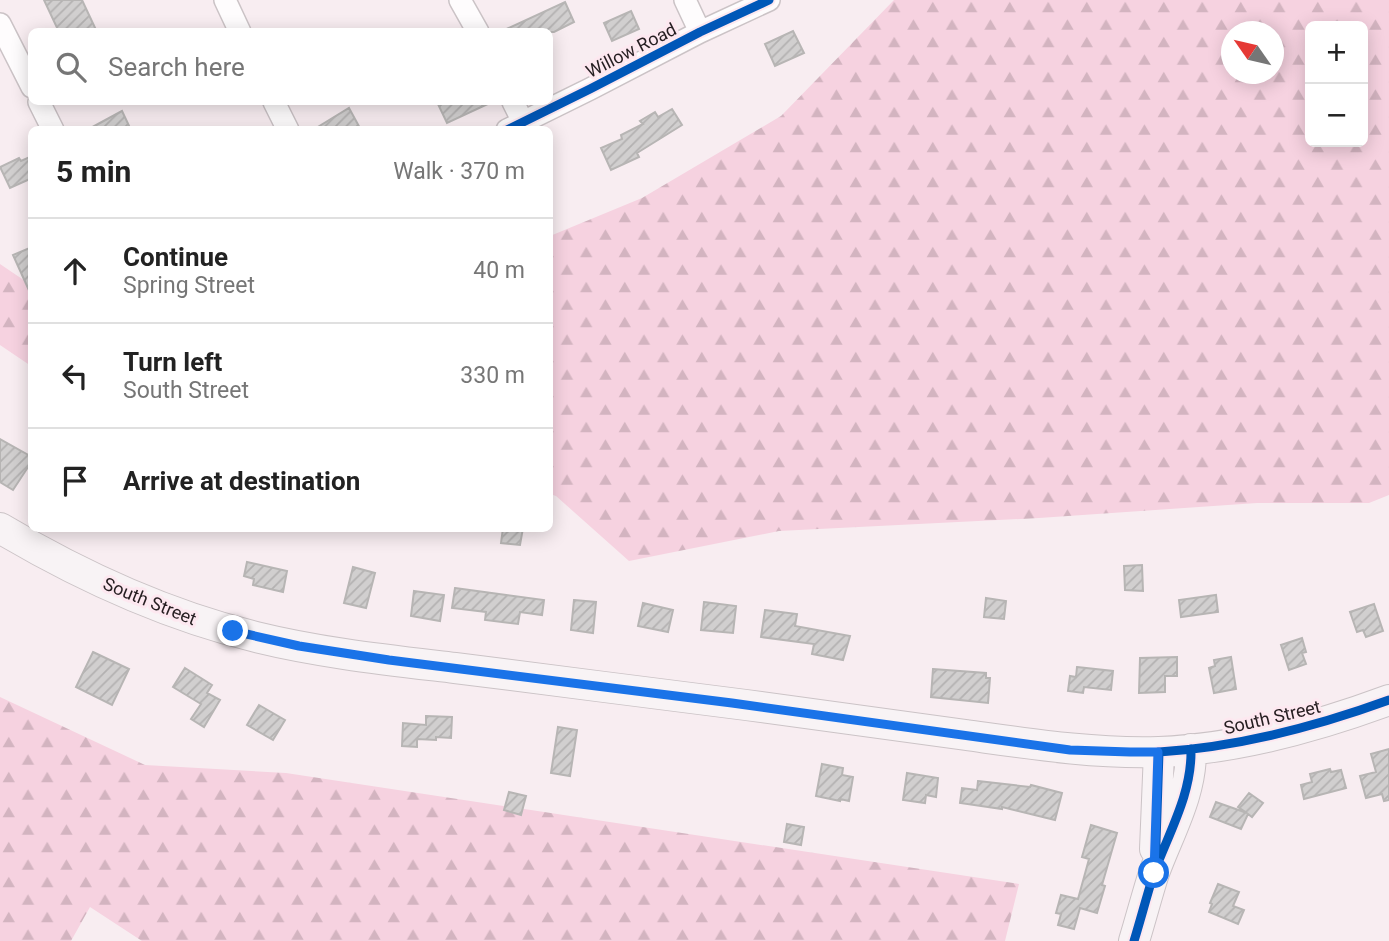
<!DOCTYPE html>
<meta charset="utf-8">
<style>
:root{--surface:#fff;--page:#f2f2f2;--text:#222;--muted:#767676;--line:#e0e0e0}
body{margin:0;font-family:Roboto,sans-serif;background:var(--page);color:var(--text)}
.controls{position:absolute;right:21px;top:21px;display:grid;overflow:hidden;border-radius:10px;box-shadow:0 4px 18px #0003}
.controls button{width:63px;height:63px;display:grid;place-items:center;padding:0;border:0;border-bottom:2px solid var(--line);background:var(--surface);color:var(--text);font:35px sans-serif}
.compass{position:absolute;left:1221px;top:21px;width:63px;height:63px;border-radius:50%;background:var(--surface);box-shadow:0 4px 18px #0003;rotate:304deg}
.stop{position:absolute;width:21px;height:21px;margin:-16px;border:5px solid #1a73e8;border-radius:50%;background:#fff}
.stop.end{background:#1a73e8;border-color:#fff;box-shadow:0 2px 7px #0008}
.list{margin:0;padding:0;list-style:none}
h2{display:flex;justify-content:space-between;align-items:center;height:91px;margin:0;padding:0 28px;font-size:30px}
h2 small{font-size:23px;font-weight:400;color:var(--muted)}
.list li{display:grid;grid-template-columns:46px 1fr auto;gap:21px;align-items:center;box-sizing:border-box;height:105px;padding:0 28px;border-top:2px solid var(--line)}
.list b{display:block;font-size:26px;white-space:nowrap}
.list p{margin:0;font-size:23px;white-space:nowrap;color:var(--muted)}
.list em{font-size:23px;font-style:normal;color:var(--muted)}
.icon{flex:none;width:38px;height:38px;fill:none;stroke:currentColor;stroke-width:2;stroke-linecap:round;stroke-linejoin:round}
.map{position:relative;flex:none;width:1389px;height:941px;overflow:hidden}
.search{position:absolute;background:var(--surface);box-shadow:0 4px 18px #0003;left:28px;top:28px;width:525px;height:77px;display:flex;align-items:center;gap:18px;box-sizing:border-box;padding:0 24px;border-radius:10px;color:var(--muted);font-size:26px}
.panel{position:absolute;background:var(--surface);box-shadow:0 4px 18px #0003;left:28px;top:126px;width:525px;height:406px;border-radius:10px}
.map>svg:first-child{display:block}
.forest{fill:url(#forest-firs);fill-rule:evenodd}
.building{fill:url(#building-hatch);stroke:#b7b5b4;stroke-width:2}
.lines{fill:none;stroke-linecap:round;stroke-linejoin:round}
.minor-casing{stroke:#cbc3c6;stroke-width:24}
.secondary-casing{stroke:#cbc3c6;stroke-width:32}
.minor{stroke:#fefcfd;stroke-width:21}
.secondary{stroke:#f8f3f5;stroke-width:30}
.cycleway-casing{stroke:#fde8f0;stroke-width:13}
.cycleway{stroke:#0057b8;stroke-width:9}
.route{stroke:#1a73e8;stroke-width:9}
.labels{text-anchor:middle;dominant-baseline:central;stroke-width:6;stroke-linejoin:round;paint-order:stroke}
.street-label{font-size:18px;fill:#251d20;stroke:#fde8f0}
</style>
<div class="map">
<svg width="1389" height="941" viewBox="0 0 1389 941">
<defs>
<pattern id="forest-firs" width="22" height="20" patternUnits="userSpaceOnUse" patternTransform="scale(1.75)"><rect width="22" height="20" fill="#f6d2e0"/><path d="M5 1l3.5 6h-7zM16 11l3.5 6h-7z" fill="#d3b4c0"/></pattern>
<pattern id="building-hatch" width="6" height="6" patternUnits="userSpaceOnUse" patternTransform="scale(1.75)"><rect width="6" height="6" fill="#d1cfcf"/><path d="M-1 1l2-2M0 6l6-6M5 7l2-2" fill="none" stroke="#b3b1b1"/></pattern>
</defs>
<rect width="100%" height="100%" fill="#f8edf1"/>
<path class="forest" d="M894,0H1389V495L1369,503H1257L1039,518L779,531L629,561L556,496L550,494V236L642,198L781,116ZM1310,26H1363V142H1310ZM1232,32H1274V74H1232Z
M0,264L31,285V366L0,345Z
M0,697L145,765L286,773L1019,884L1005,941H142L90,907L71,941H0Z"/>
<path class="building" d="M44,0H82L97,32H59Z
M565,2L574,22L554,32H500Z
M631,11L639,29L612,41L604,23Z
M793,31L804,53L775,66L765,44Z
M437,102H492L447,123Z
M349,108L361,130H313Z
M672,109L682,125L637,153L639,157L611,170L601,148L622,139L621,135L643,124L640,121L655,112L658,117Z
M122,111L131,130H87Z
M32,156V178L10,188L0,167L19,158L21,161Z
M32,247V297L13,255Z
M0,439L32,457V461L13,490L0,482Z
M503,528H523L520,545L501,543Z
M247,562L287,571L283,592L253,585L254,579L244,576Z
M1142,565L1143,591L1125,590L1124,566Z
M353,567L375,573L366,608L344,603Z
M455,588L544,600L542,615L520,612L518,624L485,620L486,612L452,608Z
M414,591L444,595L440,621L411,616Z
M1216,595L1218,612L1181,617L1179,600Z
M986,598L1006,601L1004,619L984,617Z
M574,600L596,602L593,633L571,630Z
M704,602L736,606L733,633L701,630Z
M643,603L673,610L668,632L638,626Z
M1374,604L1383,631L1366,637L1363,630L1357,632L1350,612Z
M765,610L797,614L795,626L850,636L843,660L812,654L814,644L761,637Z
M1302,638L1306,652L1302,653L1306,664L1289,670L1281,645Z
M93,652L129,669L112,705L76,687Z
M1177,657V676H1165V692L1139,693L1140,658Z
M1231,657L1236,689L1214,693L1209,668L1215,666L1214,660Z
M1077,667L1113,671L1111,690L1084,687L1083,693L1068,691L1070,676L1076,677Z
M185,668L212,685L207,693L220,700L204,727L191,719L201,704L173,687Z
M933,669L986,673V678H990L988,703L931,697Z
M259,705L285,720L273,740L247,725Z
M426,716L452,717L451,738L436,737V740L417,739V747L402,746L403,723L426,725Z
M558,727L577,730L570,776L551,773Z
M1389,749V800L1384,801L1382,794L1366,798L1360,776L1376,772L1371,754Z
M822,764L843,768L842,775L853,777L849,801L840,799V801L816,796Z
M1330,769L1331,772L1341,770L1346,788L1304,799L1301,785L1312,782L1310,774Z
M907,773L938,778L936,797L926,795L925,803L903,800Z
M978,781L1030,787L1031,785L1062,793L1055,820L1002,807V809L960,803L962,788L977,790Z
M509,792L526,796L521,815L504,810Z
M1249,793L1263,803L1252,817L1248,814L1241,829L1210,817L1216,802L1247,813L1238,807Z
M787,824L804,827L801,845L784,842Z
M1091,825L1117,833L1102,885L1105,886L1097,913L1080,908L1074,929L1058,925L1061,914L1056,913L1061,895L1078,899L1089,859L1082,857Z
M1218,884L1239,892L1233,906L1244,910L1238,924L1209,912L1212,904L1210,903Z"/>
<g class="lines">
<defs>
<path id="minor" d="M225,0L240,32
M460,0L478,32
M685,0L700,32
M0,24L32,87
M39,102L53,130
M274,102L288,130
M513,102L523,122
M507,130L590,89L700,32L769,0"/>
<path id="secondary" d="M0,528C79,575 166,615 256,637C321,653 388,660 455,668C552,681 649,692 746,705C820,715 893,725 966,735C1031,744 1094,754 1159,752C1237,749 1316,727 1389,700
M1155,849L1159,752
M1134,941C1141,918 1147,895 1154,873C1169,832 1192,794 1191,749"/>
</defs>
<use href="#minor" class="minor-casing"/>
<use href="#secondary" class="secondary-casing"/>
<use href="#minor" class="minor"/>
<use href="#secondary" class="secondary"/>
<defs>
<path id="cycleway" d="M507,130L590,89L700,32L769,0
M1155,873L1159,752C1238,747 1315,727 1389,700
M1134,941C1141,918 1147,895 1154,873C1169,832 1192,794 1191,749"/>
</defs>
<use href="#cycleway" class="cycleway-casing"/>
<use href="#cycleway" class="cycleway"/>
</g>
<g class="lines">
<path class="route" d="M233,631L299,646L389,660L732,703L1070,750L1130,752H1158L1154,873"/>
</g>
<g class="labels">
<g class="street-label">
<text transform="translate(631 50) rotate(-27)">Willow Road</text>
<text transform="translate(150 601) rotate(22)">South Street</text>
<text transform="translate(1272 717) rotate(-13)">South Street</text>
</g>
</g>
</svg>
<div class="controls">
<button>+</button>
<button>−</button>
</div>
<svg class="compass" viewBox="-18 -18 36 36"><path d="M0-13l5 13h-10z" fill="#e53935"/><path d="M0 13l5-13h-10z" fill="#767676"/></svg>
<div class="stop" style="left:1154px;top:873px"></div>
<div class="stop end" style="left:233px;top:631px"></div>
<div class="search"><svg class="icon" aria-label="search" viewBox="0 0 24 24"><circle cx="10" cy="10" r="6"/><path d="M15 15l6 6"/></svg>Search here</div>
<section class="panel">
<h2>5 min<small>Walk · 370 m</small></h2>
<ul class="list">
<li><svg class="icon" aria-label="ahead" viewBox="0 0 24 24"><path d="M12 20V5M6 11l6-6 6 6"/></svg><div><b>Continue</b><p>Spring Street</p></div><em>40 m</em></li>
<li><svg class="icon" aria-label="left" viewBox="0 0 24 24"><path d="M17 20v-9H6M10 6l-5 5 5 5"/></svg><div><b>Turn left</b><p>South Street</p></div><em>330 m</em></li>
<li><svg class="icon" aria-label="arrive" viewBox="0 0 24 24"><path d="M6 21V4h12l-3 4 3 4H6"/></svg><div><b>Arrive at destination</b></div></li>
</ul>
</section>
</div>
